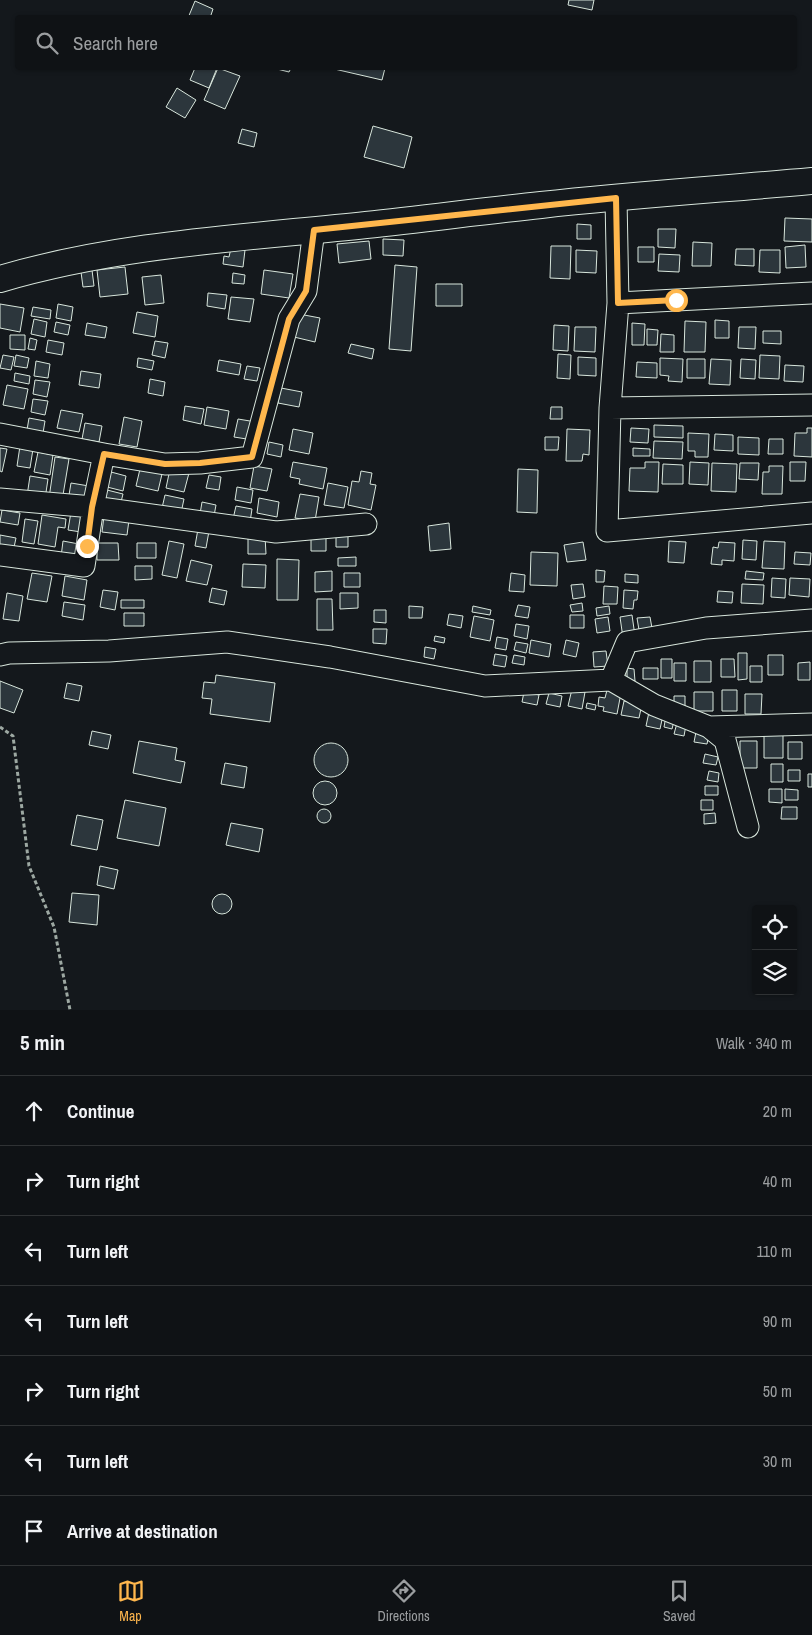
<!DOCTYPE html>
<meta charset="utf-8">
<style>
:root{--surface:#0f1215;--page:#1d2022;--text:#f1f3f6;--muted:#9b9ea0;--line:#2f3234;--accent:#ffb74d}
body{margin:0;font-family:"Archivo Narrow",sans-serif;background:var(--page);color:var(--text)}
.controls{position:absolute;right:15px;bottom:15px;display:grid;overflow:hidden;border-radius:5px;box-shadow:0 1px 4px #0004}
.controls button{width:45px;height:45px;display:grid;place-items:center;padding:0;border:0;border-bottom:1px solid var(--line);background:var(--surface);color:var(--text);font:25px sans-serif}
.stop{position:absolute;width:15px;height:15px;margin:-11px;border:4px solid #ffb74d;border-radius:50%;background:#fff}
.stop.end{background:#ffb74d;border-color:#fff;box-shadow:0 1px 5px #0008}
.list{margin:0;padding:0;list-style:none}
h2{display:flex;justify-content:space-between;align-items:center;height:65px;margin:0;padding:0 20px;font-size:21px}
h2 small{font-size:16px;font-weight:400;color:var(--muted)}
.list li{display:grid;grid-template-columns:32px 1fr auto;gap:15px;align-items:center;box-sizing:border-box;height:70px;padding:0 20px;border-top:1px solid var(--line)}
.list b{display:block;font-size:19px;white-space:nowrap}
.list em{font-size:16px;font-style:normal;color:var(--muted)}
.icon{flex:none;width:28px;height:28px;fill:none;stroke:currentColor;stroke-width:2;stroke-linecap:round;stroke-linejoin:round}
.map{position:relative;flex:none;width:812px;height:1010px;overflow:hidden}
.search{position:absolute;background:var(--surface);box-shadow:0 1px 4px #0004;left:15px;right:15px;top:15px;height:55px;display:flex;align-items:center;gap:12px;box-sizing:border-box;padding:0 18px;border-radius:5px;color:var(--muted);font-size:19px}
.sheet{height:555px;background:var(--surface)}
nav{display:flex;justify-content:space-around;align-items:center;box-sizing:border-box;height:70px;border-top:1px solid var(--line);background:var(--surface);font-size:14px;color:var(--muted)}
nav a{display:grid;justify-items:center;gap:2px}
nav .on{color:var(--accent)}
.map>svg:first-child{display:block}
.building{fill:#2c363c;stroke:#d8e6dc}
.lines{fill:none;stroke-linecap:round;stroke-linejoin:round}
.minor-casing{stroke:#d8e6dc;stroke-width:23}
.major-casing{stroke:#d8e6dc;stroke-width:28}
.path{stroke:#9da8a2;stroke-width:3;stroke-dasharray:4 2.5;stroke-linecap:butt}
.minor{stroke:#14181c;stroke-width:21}
.major{stroke:#14181c;stroke-width:26}
.route{stroke:#ffb74d;stroke-width:6}
</style>
<div class="map">
<svg width="812" height="1010" viewBox="0 0 812 1010">
<rect width="100%" height="100%" fill="#14181c"/>
<path class="building" d="M569,0H594L592,10L568,5Z
M195,1L213,9L210,18H188Z
M195,68H217L209,88L190,80Z
M218,68L240,76L225,109L204,100Z
M273,68H291L289,72Z
M330,68H385L382,80Z
M177,88L196,100L185,118L166,107Z
M373,126L412,137L404,168L364,157Z
M242,129L257,133L254,147L238,143Z
M785,218L812,219V242L784,241Z
M577,224L591,225V239H577Z
M658,229H676L675,248L658,247Z
M383,239L404,240L403,256L383,255Z
M369,241L371,259L339,263L337,244Z
M693,242L712,243L711,266H692Z
M805,245L806,267L786,268L785,247Z
M551,246H571L570,279L550,278Z
M638,247H654V262H638Z
M231,248L245,250L243,267L223,264L224,256L229,257Z
M736,249H754V266L735,265Z
M576,250L597,251L596,273L576,272Z
M760,250H780V273L759,272Z
M659,254L680,255L679,272L658,271Z
M395,265L417,267L411,351L389,349Z
M125,267L128,294L100,297L97,270Z
M92,270L94,286L83,287L81,272Z
M264,270L293,274L289,298L261,294Z
M233,273L245,275L244,284L232,283Z
M161,275L164,303L145,305L142,277Z
M436,284H462V306H436Z
M208,293L227,295L225,309L207,306Z
M231,297L254,299L250,322L228,319Z
M0,304L24,308L20,332L0,328Z
M58,304L73,307L71,321L56,318Z
M33,307L51,310L50,319L31,316Z
M137,312L158,316L155,337L133,333Z
M299,314L320,318L315,342L294,337Z
M34,319L47,322L45,337L31,334Z
M715,320L729,321V338H715Z
M685,321L706,322L705,352H684Z
M56,322L70,325L68,335L54,332Z
M87,323L107,327L105,338L85,335Z
M632,323L645,324L644,345H632Z
M554,325L569,326L568,351L553,350Z
M575,327H596L595,352L574,351Z
M739,327H756L755,349L738,348Z
M647,329L658,330L657,345H647Z
M763,331H781V344L763,343Z
M661,334L674,335V352H660Z
M10,335H25V350L10,349Z
M30,338L37,340L35,350L28,349Z
M48,340L64,343L62,355L46,352Z
M155,341L168,343L165,358L152,355Z
M351,344L374,349L372,359L348,353Z
M558,354L571,355L570,379L557,378Z
M3,355L14,357L11,370L0,368Z
M16,355L29,358L27,368L14,366Z
M760,355L780,356L779,379L759,378Z
M578,357L596,358V376L578,375Z
M138,358L154,361L152,370L137,367Z
M660,358L683,359L682,382L668,381L669,376L660,375Z
M687,359H705V378H687Z
M711,359L731,360L730,385L709,384Z
M741,359L756,360L755,379L740,378Z
M219,360L241,364L239,375L217,371Z
M36,361L50,364L48,378L34,376Z
M637,362L657,363V378L636,377Z
M785,365L804,366L803,382L784,381Z
M247,366L260,368L257,381L244,379Z
M81,371L101,374L99,388L79,385Z
M15,373L30,376L29,384L14,381Z
M150,379L165,382L163,396L148,393Z
M35,380L50,382L47,397L33,394Z
M7,385L28,389L24,409L3,405Z
M281,388L302,392L299,407L278,403Z
M33,399L48,401L45,415L31,412Z
M185,406L204,409L201,424L183,420Z
M207,407L229,411L226,429L204,425Z
M551,407H562V419H550Z
M61,410L83,414L79,432L57,428Z
M124,417L142,421L137,447L119,444Z
M29,418L45,421L43,433L27,430Z
M238,419L256,422L253,440L234,437Z
M85,423L102,426L99,442L82,439Z
M654,425L683,426V438L654,437Z
M631,428L649,429L648,443L630,442Z
M807,428H812V457L794,456L795,433H807Z
M293,429L313,433L309,454L289,450Z
M567,429L590,430L589,455L583,454L582,461H566Z
M688,433L709,434L708,457H695V451H688Z
M715,434L733,435V451L714,450Z
M545,437H559L558,450H545Z
M738,437L759,438V455L738,454Z
M769,439H783V454H768Z
M654,441L683,442L682,459L653,458Z
M269,442L283,445L281,457L267,454Z
M20,446L33,449L30,468L17,466Z
M0,448L7,449L2,472L0,471Z
M633,448L650,449V456H633Z
M38,452L53,455L50,475L34,472Z
M55,457L69,459L62,501L49,498Z
M293,462L327,468L323,489L299,484L300,479L290,477Z
M645,462H659L658,492L629,491L630,468H645Z
M690,462L709,463L708,485L689,484Z
M790,462H806L805,481H790Z
M712,463L737,464L736,492L711,491Z
M740,463H759L758,480L739,479Z
M663,464L683,465V484H662Z
M254,466L272,469L267,491L250,488Z
M769,466H783L782,494H762L763,472H769Z
M140,469L162,474L158,491L136,486Z
M170,469L189,473L184,492L166,488Z
M518,469L538,470L537,513L517,512Z
M361,471L372,473L370,484L376,485L371,510L348,505L352,481L359,482Z
M111,472L126,476L123,491L107,487Z
M209,475L221,477L219,490L206,488Z
M30,476L48,479L45,499L27,496Z
M71,483L89,486L87,498L69,495Z
M328,483L348,487L344,508L324,505Z
M237,487L253,490L251,503L235,500Z
M107,490L123,494L120,506L104,503Z
M300,494L319,497L315,521L295,518Z
M165,495L184,499L181,513L162,508Z
M259,498L279,502L277,517L257,513Z
M202,502L216,505L214,516L200,514Z
M236,506L252,509L250,522L233,519Z
M2,510L20,513L18,525L0,522Z
M71,512L84,514L81,532L68,530Z
M42,515L66,519L65,528L58,527L55,547L38,544Z
M104,516L129,520L127,535L102,532Z
M25,519L38,521L34,544L22,542Z
M449,523L451,549L430,551L428,526Z
M198,529L209,531L206,548L195,546Z
M336,533H348V547H336Z
M0,535L16,538L13,552L0,549Z
M311,535H326V551H311Z
M248,536H265L266,554H248Z
M743,540L757,541L756,560L742,559Z
M63,541L79,544L76,559L61,557Z
M169,541L184,544L177,578L162,575Z
M669,541L686,542L684,563L668,562Z
M764,541L785,542L784,569L762,568Z
M583,542L586,560L567,562L564,545Z
M719,542L735,543L734,561L722,560V565L711,564L713,547L718,548Z
M97,543H118L119,560H97Z
M137,543H156V558H137Z
M531,552L558,553L557,586L530,585Z
M795,552L811,553L810,565L794,564Z
M356,557V566H338V558Z
M277,559L299,560L298,600H277Z
M191,560L212,565L207,585L186,581Z
M243,564L266,565L265,588L242,587Z
M135,566H152V579L135,580Z
M596,570L605,571L604,582H596Z
M332,571V591L315,592V572Z
M746,571L764,573L763,580L745,579Z
M32,573L52,576L47,602L27,599Z
M344,573H360V587H344Z
M511,573L525,575L524,592L509,591Z
M625,574L638,575V583L625,582Z
M65,576L87,580L84,600L62,596Z
M772,578L786,579L785,598L771,597Z
M790,578L810,579L809,597L789,595Z
M583,584L585,597L573,599L571,585Z
M742,584L764,585L763,604L741,603Z
M604,586L618,587L617,604H603Z
M212,588L227,591L224,605L209,602Z
M103,590L118,592L115,610L100,607Z
M624,590L638,591L637,600H634L633,609L623,608Z
M718,591L733,592L732,603L717,602Z
M7,593L23,596L19,621L3,619Z
M340,593H358V608L340,609Z
M317,599H332L333,630H317Z
M121,600H144V608H121Z
M64,602L85,605L83,620L62,616Z
M582,603L583,611L572,612L570,605Z
M518,605L530,607L528,618L515,616Z
M409,606L423,607L422,618H409Z
M473,606L491,610L490,615L472,612Z
M609,606L610,614L597,616L596,608Z
M374,610H386V623L374,622Z
M124,613H144V626H124Z
M449,614L463,616L461,628L447,625Z
M570,615H584V628H570Z
M632,615L635,636L623,638L620,617Z
M474,616L494,620L490,641L470,637Z
M608,617L610,631L597,633L595,619Z
M650,617L652,628L639,630L637,618Z
M516,624L529,626L527,639L514,636Z
M373,629H387L386,644L373,643Z
M435,636L445,638L444,643L434,641Z
M497,637L508,639L506,650L495,648Z
M531,640L551,644L549,657L529,653Z
M566,640L579,643L576,657L563,654Z
M516,642L528,644L526,653L514,650Z
M425,647L436,649L434,659L424,657Z
M606,651L608,666L594,667L593,652Z
M738,653H747V679L738,680Z
M495,654L507,656L505,667L493,665Z
M514,655L525,657L524,665L512,663Z
M768,655H783V675H768Z
M661,659H672V678H661Z
M721,659H734L735,677H721Z
M694,661H711V682H694Z
M810,662V680H798V663Z
M674,663H686V681H674Z
M750,666H762V682H750Z
M627,668L634,669L635,681H627Z
M643,668H658V679H643Z
M216,675L275,683L270,722L210,714L212,699L202,698L204,682L215,683Z
M0,681L23,690L14,713L0,708Z
M67,683L82,686L79,701L64,698Z
M572,689L585,692L582,709L568,706Z
M607,690L621,693L617,714L603,711L604,707L598,706L599,697L605,698Z
M722,690H737V711H722Z
M524,692L539,695L537,705L522,702Z
M694,692H713V711H694Z
M549,693L562,696L560,707L546,704Z
M745,694H762L761,714H745Z
M674,696H685V710H674Z
M624,701L642,704L639,718L621,715Z
M587,703L596,705L595,710L586,708Z
M649,712L663,715L660,729L646,726Z
M666,716L675,717L672,729L664,727Z
M677,723L686,725L684,736L674,734Z
M92,731L111,735L108,749L89,745Z
M696,732L709,734L707,744L694,742Z
M764,735H783V758H764Z
M139,741L177,748L175,760L185,762L181,783L133,773Z
M740,741H757V768H740Z
M788,742H802V759H788Z
M314 760a17 17 0 1 1 34 0a17 17 0 1 1-34 0Z
M705,754L718,757L716,765L703,763Z
M225,763L247,767L244,788L221,784Z
M771,764H783V782H771Z
M788,770H800V781H788Z
M709,771L719,773L718,782L707,780Z
M808,774H812V787H808Z
M313 793a12 12 0 1 1 24 0a12 12 0 1 1-24 0Z
M705,786H718V795H705Z
M769,789H782V803L769,802Z
M785,789L798,790V800H785Z
M125,800L166,808L159,846L117,838Z
M701,800H713V810H701Z
M782,807H797V819H781Z
M317 816a7 7 0 1 1 14 0a7 7 0 1 1-14 0Z
M715,813L716,823L704,824V814Z
M77,815L103,820L97,850L71,845Z
M231,823L263,829L259,852L226,845Z
M100,866L118,870L114,889L97,885Z
M72,893L99,895L97,925L69,922Z
M212 904a10 10 0 1 1 20 0a10 10 0 1 1-20 0Z"/>
<g class="lines">
<defs>
<path id="minor" d="M616,198L618,303L610,408L607,531L812,513
M618,303L812,293
M610,408L812,405
M0,434L104,454L165,464L200,463L252,457L289,319L306,291L314,230
M0,499L93,507L276,532L366,524
M0,555L84,566L93,507L104,454
M0,655L9,653L109,651L227,642L330,657L485,686L611,680L654,705L709,727L725,740L748,827
M611,680L627,642L706,628L812,620
M709,727L812,724"/>
<path id="major" d="M0,279C119,244 243,238 366,225C424,219 483,211 541,205C631,195 722,189 812,181"/>
</defs>
<use href="#minor" class="minor-casing"/>
<use href="#major" class="major-casing"/>
<path class="path" d="M0,727L13,736L29,866L54,927L70,1010"/>
<use href="#minor" class="minor"/>
<use href="#major" class="major"/>
</g>
<g class="lines">
<path class="route" d="M87,546L92,507L104,454L165,464L200,463L252,457L289,319L306,291L314,230L616,198L618,303L676,300"/>
</g>
</svg>
<div class="controls">
<button><svg class="icon" aria-label="locate" viewBox="0 0 24 24"><circle cx="12" cy="12" r="6"/><path d="M12 2v4M12 18v4M2 12h4M18 12h4"/></svg></button>
<button><svg class="icon" aria-label="layers" viewBox="0 0 24 24"><path d="M12 4l9 5-9 5-9-5zM3 14l9 5 9-5"/></svg></button>
</div>
<div class="stop" style="left:676px;top:300px"></div>
<div class="stop end" style="left:87px;top:546px"></div>
<div class="search"><svg class="icon" aria-label="search" viewBox="0 0 24 24"><circle cx="10" cy="10" r="6"/><path d="M15 15l6 6"/></svg>Search here</div>
</div>
<section class="sheet">
<h2>5 min<small>Walk · 340 m</small></h2>
<ul class="list">
<li><svg class="icon" aria-label="ahead" viewBox="0 0 24 24"><path d="M12 20V5M6 11l6-6 6 6"/></svg><div><b>Continue</b></div><em>20 m</em></li>
<li><svg class="icon" aria-label="right" viewBox="0 0 24 24"><path d="M7 20v-9h11M14 6l5 5-5 5"/></svg><div><b>Turn right</b></div><em>40 m</em></li>
<li><svg class="icon" aria-label="left" viewBox="0 0 24 24"><path d="M17 20v-9H6M10 6l-5 5 5 5"/></svg><div><b>Turn left</b></div><em>110 m</em></li>
<li><svg class="icon" aria-label="left" viewBox="0 0 24 24"><path d="M17 20v-9H6M10 6l-5 5 5 5"/></svg><div><b>Turn left</b></div><em>90 m</em></li>
<li><svg class="icon" aria-label="right" viewBox="0 0 24 24"><path d="M7 20v-9h11M14 6l5 5-5 5"/></svg><div><b>Turn right</b></div><em>50 m</em></li>
<li><svg class="icon" aria-label="left" viewBox="0 0 24 24"><path d="M17 20v-9H6M10 6l-5 5 5 5"/></svg><div><b>Turn left</b></div><em>30 m</em></li>
<li><svg class="icon" aria-label="arrive" viewBox="0 0 24 24"><path d="M6 21V4h12l-3 4 3 4H6"/></svg><div><b>Arrive at destination</b></div></li>
</ul>
</section>
<nav>
<a class="on"><svg class="icon" aria-label="map" viewBox="0 0 24 24"><path d="M3 6l6-2 6 2 6-2v14l-6 2-6-2-6 2zM9 4v14M15 6v14"/></svg>Map</a>
<a><svg class="icon" aria-label="directions" viewBox="0 0 24 24"><path d="M12 3l9 9-9 9-9-9zM9 14v-3h6M13 9l2 2-2 2"/></svg>Directions</a>
<a><svg class="icon" aria-label="saved" viewBox="0 0 24 24"><path d="M7 4h10v16l-5-4-5 4z"/></svg>Saved</a>
</nav>
